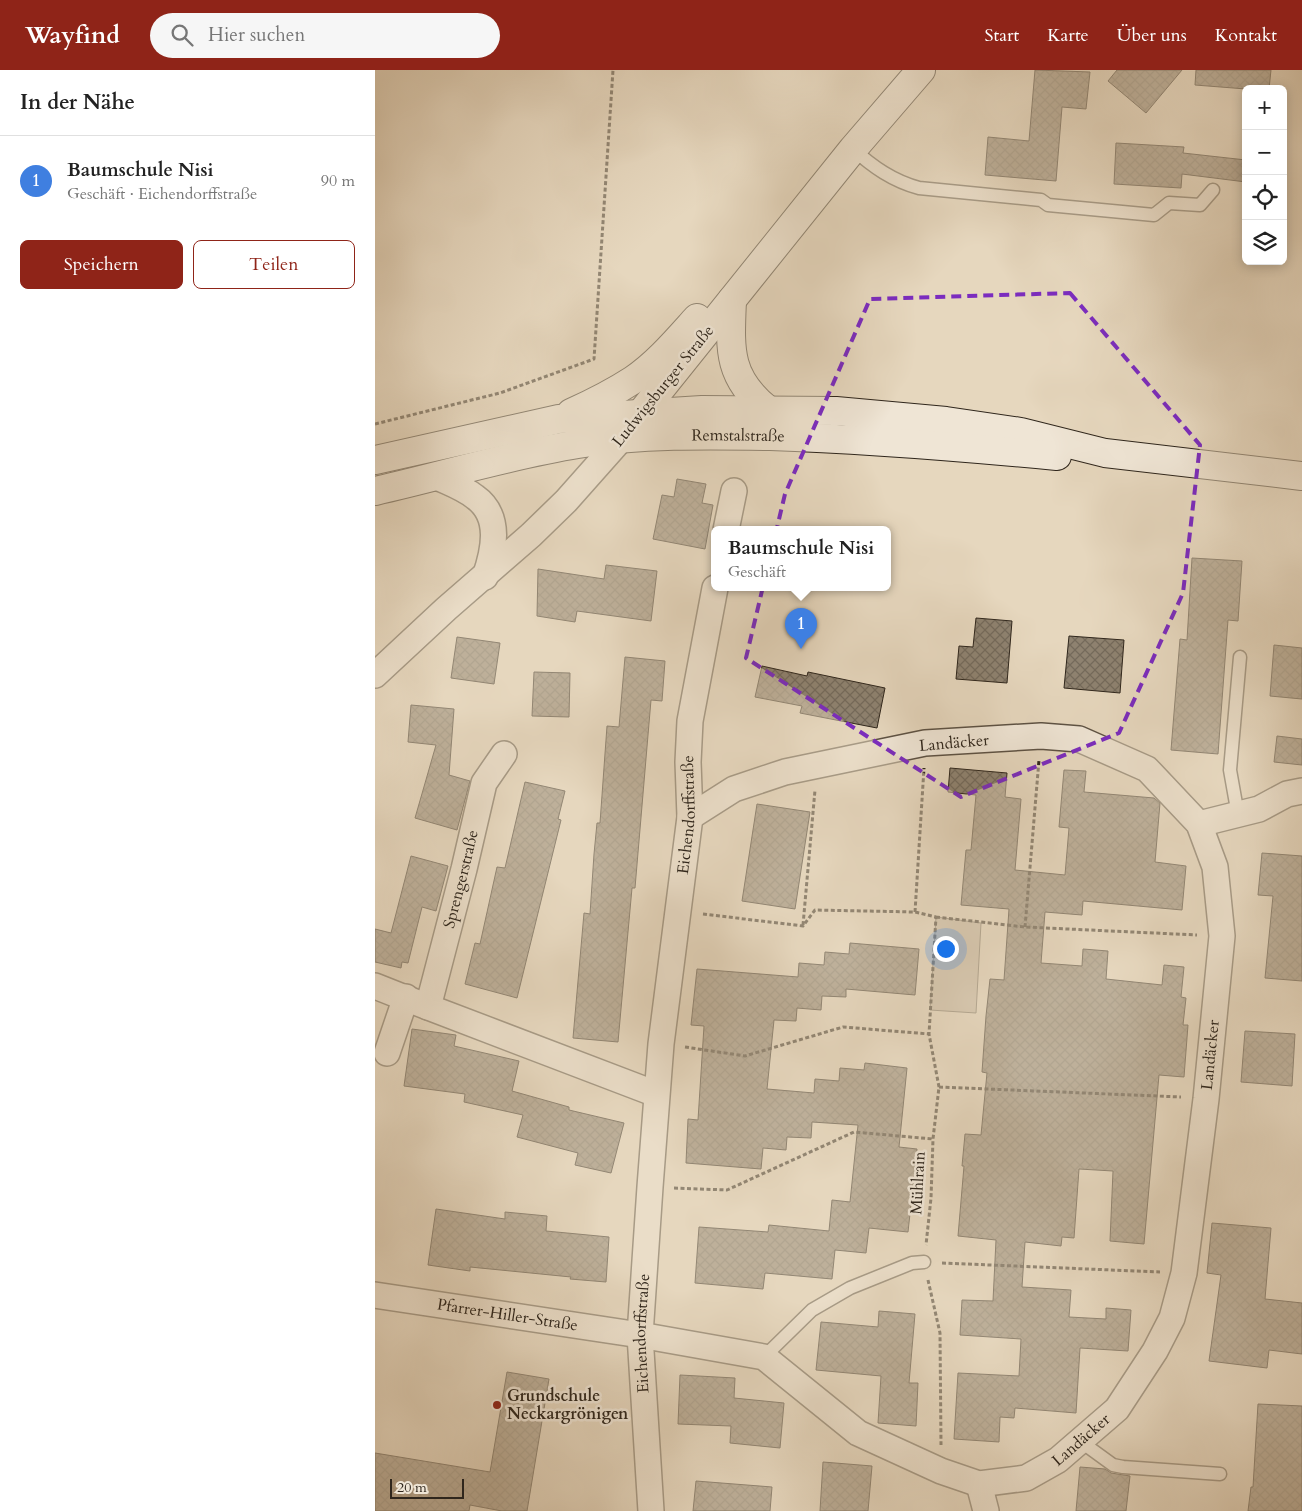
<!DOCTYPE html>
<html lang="de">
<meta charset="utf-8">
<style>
:root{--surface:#fff;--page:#f6f6f6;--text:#222;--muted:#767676;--line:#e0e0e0;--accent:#8f2418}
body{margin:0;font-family:Cardo,serif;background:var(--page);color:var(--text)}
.controls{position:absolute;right:15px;top:15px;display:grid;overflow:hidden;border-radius:8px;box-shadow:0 2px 12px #0003}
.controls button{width:45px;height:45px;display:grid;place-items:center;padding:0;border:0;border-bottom:1px solid var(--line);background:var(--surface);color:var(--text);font:25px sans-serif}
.scale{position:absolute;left:15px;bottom:12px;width:74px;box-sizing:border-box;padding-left:5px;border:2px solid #2f261c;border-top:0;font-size:14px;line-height:18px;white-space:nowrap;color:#2f261c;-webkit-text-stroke:4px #efe5d5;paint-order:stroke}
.you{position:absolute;left:570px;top:878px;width:18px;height:18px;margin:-12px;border:4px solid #fff;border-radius:50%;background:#1a73e8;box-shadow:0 0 0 8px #1a73e833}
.badge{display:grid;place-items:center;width:32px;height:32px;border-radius:50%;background:var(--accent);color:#fff;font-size:16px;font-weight:700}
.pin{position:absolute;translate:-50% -41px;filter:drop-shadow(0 1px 2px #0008)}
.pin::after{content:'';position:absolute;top:26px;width:18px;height:15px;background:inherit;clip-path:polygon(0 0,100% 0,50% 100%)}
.popup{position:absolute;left:336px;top:456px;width:180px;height:65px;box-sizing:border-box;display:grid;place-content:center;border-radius:8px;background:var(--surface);filter:drop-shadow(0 1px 4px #0005);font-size:16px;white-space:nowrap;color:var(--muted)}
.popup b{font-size:19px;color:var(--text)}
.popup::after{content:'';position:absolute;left:50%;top:100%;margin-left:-10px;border:10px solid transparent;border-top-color:var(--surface)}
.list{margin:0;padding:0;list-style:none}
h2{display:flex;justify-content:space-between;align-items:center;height:65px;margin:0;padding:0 20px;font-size:21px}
h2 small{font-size:16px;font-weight:400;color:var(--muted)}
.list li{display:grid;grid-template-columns:32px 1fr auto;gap:15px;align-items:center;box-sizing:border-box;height:90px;padding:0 20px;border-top:1px solid var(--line)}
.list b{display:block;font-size:19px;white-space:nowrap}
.list p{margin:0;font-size:16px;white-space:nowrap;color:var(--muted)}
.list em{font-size:16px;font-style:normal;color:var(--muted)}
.actions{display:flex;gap:10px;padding:15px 20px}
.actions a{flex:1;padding:11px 0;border:1px solid var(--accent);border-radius:8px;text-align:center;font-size:18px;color:var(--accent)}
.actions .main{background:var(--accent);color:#fff}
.icon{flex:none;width:28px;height:28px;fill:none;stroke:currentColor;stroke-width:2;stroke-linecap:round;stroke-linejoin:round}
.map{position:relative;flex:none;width:927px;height:1441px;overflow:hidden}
header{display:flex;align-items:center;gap:30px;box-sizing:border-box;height:70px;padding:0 25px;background:var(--accent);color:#fff}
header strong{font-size:24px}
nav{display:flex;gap:28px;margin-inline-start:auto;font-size:18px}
.search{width:350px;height:45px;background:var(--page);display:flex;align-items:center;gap:12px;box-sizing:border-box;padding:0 18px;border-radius:28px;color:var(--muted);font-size:19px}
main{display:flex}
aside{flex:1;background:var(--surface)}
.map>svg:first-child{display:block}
.park{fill:#c7b9a2;stroke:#7b705f}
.building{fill:url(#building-cross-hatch);stroke:#2f261c}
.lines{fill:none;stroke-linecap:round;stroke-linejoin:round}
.service-casing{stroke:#5d5244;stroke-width:15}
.minor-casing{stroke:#5d5244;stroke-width:28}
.secondary-casing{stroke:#2f261c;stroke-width:30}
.path{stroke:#2f261c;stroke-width:3;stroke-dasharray:4 2.5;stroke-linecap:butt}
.service{stroke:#efe5d5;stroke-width:12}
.minor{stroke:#efe5d5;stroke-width:25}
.secondary{stroke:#efe5d5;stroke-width:28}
.marked{fill:none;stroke:#7b2cbf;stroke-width:4;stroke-dasharray:10 6;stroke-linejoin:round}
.poi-dot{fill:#8f2418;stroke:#efe5d5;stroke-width:2}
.labels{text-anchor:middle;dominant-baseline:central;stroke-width:5;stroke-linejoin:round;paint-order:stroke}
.street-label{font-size:16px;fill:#2f261c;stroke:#efe5d5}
.poi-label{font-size:16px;font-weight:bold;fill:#2f261c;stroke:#efe5d5;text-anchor:start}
</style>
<header>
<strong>Wayfind</strong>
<div class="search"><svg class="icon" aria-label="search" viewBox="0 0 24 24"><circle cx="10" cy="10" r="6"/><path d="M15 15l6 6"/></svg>Hier suchen</div>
<nav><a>Start</a><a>Karte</a><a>Über uns</a><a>Kontakt</a></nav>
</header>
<main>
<aside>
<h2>In der Nähe<small></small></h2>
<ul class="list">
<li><span class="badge" style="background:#3f7fe0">1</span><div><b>Baumschule Nisi</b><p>Geschäft · Eichendorffstraße</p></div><em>90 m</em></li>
</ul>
<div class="actions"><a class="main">Speichern</a><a>Teilen</a></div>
</aside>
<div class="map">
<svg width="927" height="1441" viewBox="0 0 927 1441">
<defs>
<pattern id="building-cross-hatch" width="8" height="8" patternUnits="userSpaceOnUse" patternTransform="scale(1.25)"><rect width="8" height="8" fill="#8e8270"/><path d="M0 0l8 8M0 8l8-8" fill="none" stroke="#746a5b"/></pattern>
</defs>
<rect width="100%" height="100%" fill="#e6d7be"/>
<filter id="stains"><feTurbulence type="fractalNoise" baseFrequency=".004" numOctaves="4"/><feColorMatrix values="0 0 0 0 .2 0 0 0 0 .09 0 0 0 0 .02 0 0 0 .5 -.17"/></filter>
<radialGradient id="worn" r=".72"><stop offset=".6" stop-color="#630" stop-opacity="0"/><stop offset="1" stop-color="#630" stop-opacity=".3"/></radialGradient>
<path class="park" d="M561,847L606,853L601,943L555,940Z"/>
<path class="building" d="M660,0L715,2L711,39L687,37L681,111L610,105L613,67L654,71Z
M742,0H807L771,43L733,11Z
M821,0H896L894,19H871L820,15Z
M741,73L809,77L808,83L871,90V112L807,104L806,118L739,114Z
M302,409L331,414L327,433L338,435L330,479L278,469L287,425L299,427Z
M817,488L867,491L863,551L853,550L843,684L796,680L805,569L812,570Z
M231,495L282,501L276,551L202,541L200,552L162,546L163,499L229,509Z
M601,548L637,551L632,613L581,609L584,576L598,577Z
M694,566L749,570L745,623L689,618Z
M82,567L125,573L119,614L76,608Z
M899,575L927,578V629L895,626Z
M250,587L290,591L287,631L276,630L260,818H257L243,972L198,968L209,843L215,844L219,784L222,753H225L232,656L244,657Z
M387,596L432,606L433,602L510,618L502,658L425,643L427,636L380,627Z
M159,602L195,603L194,647L157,646Z
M36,635L79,639L74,705L95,711L82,760L40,748L61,675L33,672Z
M902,666L927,669V695L899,692Z
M575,698L632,703L630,727L646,729L640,800L690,805L694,758L684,757L689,700L711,701L709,722L779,728L785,733L780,792L811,796L807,840L708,831L707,845L670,842L666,893L707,896L708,879L733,881L731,909L787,915L789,895L809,897L806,927L811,928L808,955H813L809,1007L784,1005L769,1174L735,1171L738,1101L704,1099L699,1168L687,1167L686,1176L650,1172L647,1217L696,1220L694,1247L731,1249V1238L756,1240L753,1281L705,1278L701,1343L640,1338L639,1348L625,1347L624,1372L579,1369L583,1303L644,1306L646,1269L585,1265L587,1230L618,1231L621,1170L583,1166L589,1096H587L590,1064L606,1065L612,1003L607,1002L611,946L615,909L629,910L634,839L586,835L591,780H596L601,725L573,722Z
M150,712L190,721L183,749L186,750L142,928L90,914L100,873L105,874L122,797L130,798Z
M382,734L435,742L420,839L367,831Z
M887,783L927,786V911L890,908L898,826L883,825Z
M36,786L73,796L61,841L47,837L33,893L27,892L26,898L0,892V859L16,863Z
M475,873L544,879L540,925L471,919V927L447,926L446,940L422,938L421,951L399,950L392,1019L439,1023L440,1009L464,1011L465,998L489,1000L490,993L532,998L524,1077L542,1079L533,1162L494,1158L491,1183L460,1180L457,1209L390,1203L388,1219L320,1213L324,1157L393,1162L394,1155L454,1161L457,1130L475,1132L483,1055L437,1052L436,1068L412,1067L411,1080L388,1078L386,1099L311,1093L313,1049L323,1050L329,956L316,955L322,899L423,907L424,893L449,895L450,882L474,884Z
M37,959L81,965L79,976L144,991L137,1021L194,1037V1040L249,1053L236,1103L200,1095L203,1083L142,1067L148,1045L89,1032L90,1024L29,1016Z
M870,961L920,964L917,1016L866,1012Z
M61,1139L130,1149V1142L172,1146L171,1161L234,1167L231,1212L195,1209L196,1207L95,1197V1201L53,1195Z
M837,1153L896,1158L890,1229L927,1233V1284L894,1280L892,1298L834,1291L846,1205L832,1203Z
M504,1241L540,1244L534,1313H543L541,1356L503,1353L506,1306L441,1300L446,1252L503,1257Z
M132,1302L174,1309L152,1441H127L95,1435L94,1441H0V1383L115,1402Z
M305,1305L360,1308L359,1328L409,1333L405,1378L355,1373L356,1356L303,1354Z
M883,1334L927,1336V1441H873L876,1417H878Z
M448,1392L497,1396L493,1441H445Z
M705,1397L730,1399L736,1403L755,1406L751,1441H701Z
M321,1411L397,1417L395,1441H318Z"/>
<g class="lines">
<defs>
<path id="service" d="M478,79C498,97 518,111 544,118L666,130L673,135L779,145L794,133L825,135L838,120
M863,745L855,700L865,587
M389,1287L437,1240L475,1218L537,1193L549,1192
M705,1371L738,1395L748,1397L845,1404"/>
<g id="minor">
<path d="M62,407C75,413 89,418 100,427C127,446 119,481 110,507"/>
<path d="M351,460L359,421"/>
<path d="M0,605L71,539L156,465L191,431L246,369"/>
<path d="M824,754L884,739L912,724L927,721"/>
<path d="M0,916L53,937L281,1024"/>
<path id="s1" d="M53,937L89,799L109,713L129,684"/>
<path d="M12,983L31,927"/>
<path id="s2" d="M0,1225L265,1265L389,1287L483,1363L566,1401L604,1414L651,1408L683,1390L742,1339L780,1281L797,1248L809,1203L831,1029L847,866L840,797L824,754L772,699L704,669L666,666L550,673L410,702L359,719L315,747"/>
<path d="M604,1414L611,1441"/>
<path id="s3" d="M276,1441L265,1265L275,1117L286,974L315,747L313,692L315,651L340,518"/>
</g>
<g id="secondary">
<path d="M357,230C355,279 352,307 393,340"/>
<path d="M196,343C218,333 238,323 258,310C282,294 303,269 322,248"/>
<path d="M259,352L478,79L546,0"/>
<path d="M0,390L184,349L327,340L461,341L571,351L646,362L730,383L927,406"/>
<path id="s4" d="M0,421C67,406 134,385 203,374C266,364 331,365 395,366C491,369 586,377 682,386"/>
</g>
</defs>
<use href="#service" class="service-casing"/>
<use href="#minor" class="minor-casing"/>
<use href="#secondary" class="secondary-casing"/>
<path class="path" d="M0,354L125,323L219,289L238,0
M540,842L549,698
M328,844L428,856L440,840L540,842L561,847L554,964L564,1017L558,1069L556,1128L551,1175
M561,847L650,857L822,865
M428,855L440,720
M650,857L664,690
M310,977L370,986L468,957L554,964
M564,1017L806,1027
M299,1118L352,1120L479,1062L558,1069
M567,1193L785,1202
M553,1210L565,1263L566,1375"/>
<use href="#service" class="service"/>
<use href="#minor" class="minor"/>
<use href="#secondary" class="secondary"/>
</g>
<path d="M0 0H927V1441H0ZM695,223L825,375L808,523L744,663L586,727L371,588L410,424L495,229Z" fill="#e6d7be" fill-opacity=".55" fill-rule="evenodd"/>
<path class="marked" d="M695,223L825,375L808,523L744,663L586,727L371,588L410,424L495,229Z"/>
<circle class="poi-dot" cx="122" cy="1335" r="5"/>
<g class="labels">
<g class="street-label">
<text transform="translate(288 316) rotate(-51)">Ludwigsburger Straße</text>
<text stroke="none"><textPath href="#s4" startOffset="369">Remstalstraße</textPath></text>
<text transform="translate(579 673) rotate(-5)">Landäcker</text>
<text stroke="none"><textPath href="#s3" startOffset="699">Eichendorffstraße</textPath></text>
<text stroke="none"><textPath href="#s1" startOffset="132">Sprengerstraße</textPath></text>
<text stroke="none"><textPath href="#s2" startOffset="1181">Landäcker</textPath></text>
<text transform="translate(543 1113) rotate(-87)">Mühlrain</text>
<text stroke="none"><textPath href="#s2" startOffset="134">Pfarrer-Hiller-Straße</textPath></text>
<text stroke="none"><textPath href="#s3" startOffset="178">Eichendorffstraße</textPath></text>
<text stroke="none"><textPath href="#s2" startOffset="761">Landäcker</textPath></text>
</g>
<g class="poi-label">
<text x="132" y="1326">Grundschule<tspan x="132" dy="18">Neckargrönigen</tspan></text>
</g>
</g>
<rect width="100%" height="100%" filter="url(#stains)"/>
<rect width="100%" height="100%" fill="url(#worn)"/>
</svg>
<div class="controls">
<button>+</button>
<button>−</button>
<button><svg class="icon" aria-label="locate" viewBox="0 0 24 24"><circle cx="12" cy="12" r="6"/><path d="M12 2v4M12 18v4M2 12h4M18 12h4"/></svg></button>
<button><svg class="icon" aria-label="layers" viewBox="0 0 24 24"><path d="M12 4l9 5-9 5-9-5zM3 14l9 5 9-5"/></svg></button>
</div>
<div class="scale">20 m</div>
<div class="you"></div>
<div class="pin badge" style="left:426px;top:579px;background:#3f7fe0">1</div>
<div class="popup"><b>Baumschule Nisi</b>Geschäft</div>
</div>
</main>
